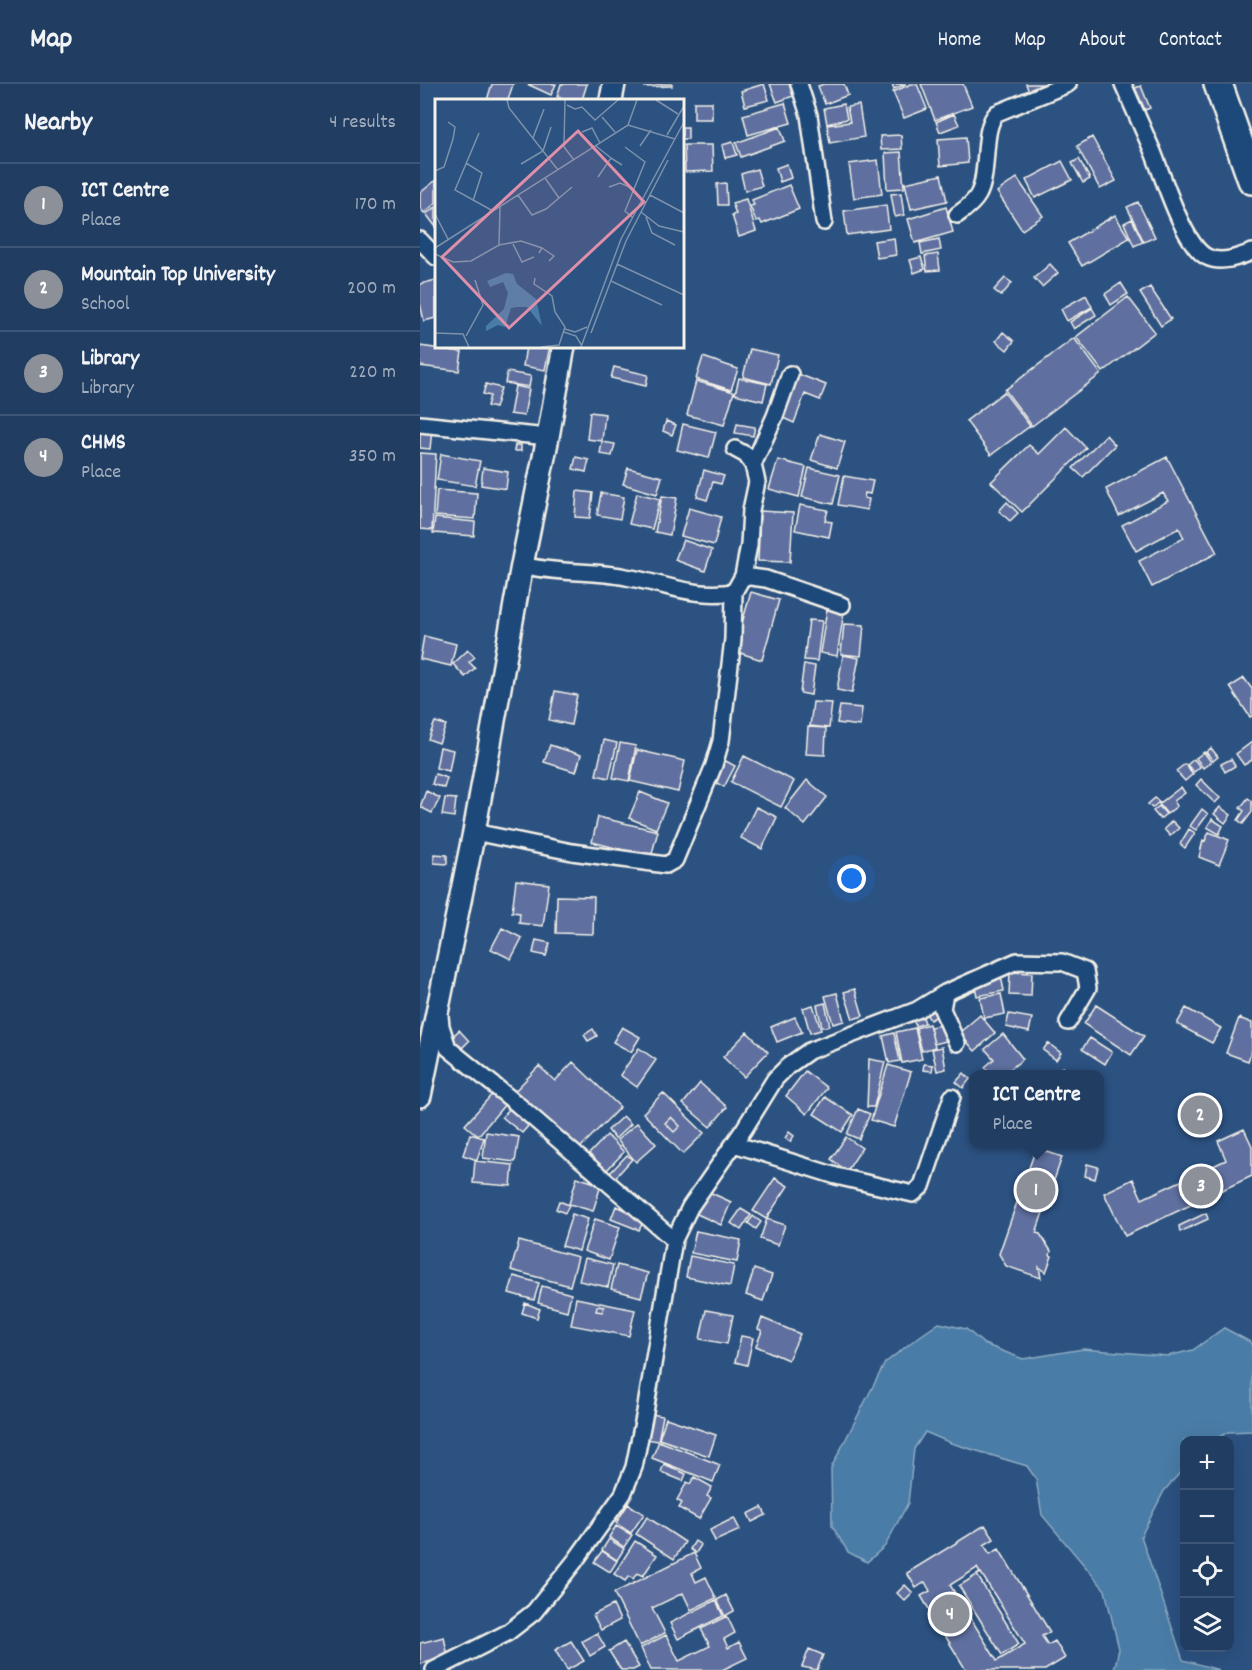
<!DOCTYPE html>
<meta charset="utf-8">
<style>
:root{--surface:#213e62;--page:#294568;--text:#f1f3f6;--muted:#a2aebe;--line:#3e5777;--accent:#8c9099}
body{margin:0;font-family:Dekko,sans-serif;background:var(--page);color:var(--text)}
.controls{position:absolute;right:18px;bottom:18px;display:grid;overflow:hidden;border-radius:12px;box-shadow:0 6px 24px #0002}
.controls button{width:54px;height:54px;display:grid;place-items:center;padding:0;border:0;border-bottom:2px solid var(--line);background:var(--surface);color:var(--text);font:30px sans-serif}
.you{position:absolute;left:432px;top:795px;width:21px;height:21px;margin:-15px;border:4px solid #fff;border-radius:50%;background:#1a73e8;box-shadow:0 0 0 9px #1a73e833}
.badge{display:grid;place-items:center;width:39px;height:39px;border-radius:50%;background:var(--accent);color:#fff;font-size:20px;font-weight:700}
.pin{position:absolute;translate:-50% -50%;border:3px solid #fff;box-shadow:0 2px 6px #0006}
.popup{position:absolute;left:549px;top:986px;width:135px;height:78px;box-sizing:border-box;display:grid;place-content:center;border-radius:12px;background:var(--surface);filter:drop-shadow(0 2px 4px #0005);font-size:20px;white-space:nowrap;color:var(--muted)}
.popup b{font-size:22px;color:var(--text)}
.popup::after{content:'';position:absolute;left:50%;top:100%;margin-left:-12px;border:12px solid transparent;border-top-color:var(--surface)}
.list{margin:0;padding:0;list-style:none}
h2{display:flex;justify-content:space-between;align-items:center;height:78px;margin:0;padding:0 24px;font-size:26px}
h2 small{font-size:20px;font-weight:400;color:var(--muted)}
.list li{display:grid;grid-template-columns:39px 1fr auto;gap:18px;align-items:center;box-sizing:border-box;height:84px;padding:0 24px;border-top:2px solid var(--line)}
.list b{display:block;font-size:22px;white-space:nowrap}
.list p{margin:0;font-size:20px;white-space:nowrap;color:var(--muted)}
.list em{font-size:20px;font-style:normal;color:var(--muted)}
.icon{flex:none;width:33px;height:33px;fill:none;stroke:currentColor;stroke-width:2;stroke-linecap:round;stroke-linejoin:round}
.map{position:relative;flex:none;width:832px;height:1586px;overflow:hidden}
header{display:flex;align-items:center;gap:36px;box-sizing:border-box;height:84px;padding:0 30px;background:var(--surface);border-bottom:2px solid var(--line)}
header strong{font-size:28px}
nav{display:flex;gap:33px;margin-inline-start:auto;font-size:21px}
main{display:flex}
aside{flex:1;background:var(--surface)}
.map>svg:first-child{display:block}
.water{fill:#497ca7;stroke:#8dabc1;stroke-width:1.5}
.building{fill:#5f70a0;stroke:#f4f1e8;stroke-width:1.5;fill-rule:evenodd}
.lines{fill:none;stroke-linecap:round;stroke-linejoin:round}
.street-casing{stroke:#f4f1e8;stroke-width:20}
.secondary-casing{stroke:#f4f1e8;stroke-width:26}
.highway-casing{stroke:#f4f1e8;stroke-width:32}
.street{stroke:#1f4a7a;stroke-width:15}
.secondary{stroke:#1f4a7a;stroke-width:21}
.highway{stroke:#1f4a7a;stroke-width:27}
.inset-road{fill:none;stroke:#7c92ab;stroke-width:1.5}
.view{fill:#de8fa9;fill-opacity:0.15;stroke:#de8fa9;stroke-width:3}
.inset-edge{fill:none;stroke:#f4f1e8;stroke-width:3}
</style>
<header>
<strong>Map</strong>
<nav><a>Home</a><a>Map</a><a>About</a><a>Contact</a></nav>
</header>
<main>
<aside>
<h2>Nearby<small>4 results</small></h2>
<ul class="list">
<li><span class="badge">1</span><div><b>ICT Centre</b><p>Place</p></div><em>170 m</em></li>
<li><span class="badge">2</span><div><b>Mountain Top University</b><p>School</p></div><em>200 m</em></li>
<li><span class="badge">3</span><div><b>Library</b><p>Library</p></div><em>220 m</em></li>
<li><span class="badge">4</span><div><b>CHMS</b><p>Place</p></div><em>350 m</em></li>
</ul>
</aside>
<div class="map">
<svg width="832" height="1586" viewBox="0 0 832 1586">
<rect width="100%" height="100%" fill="#2c5282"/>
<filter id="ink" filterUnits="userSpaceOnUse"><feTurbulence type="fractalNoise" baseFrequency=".0167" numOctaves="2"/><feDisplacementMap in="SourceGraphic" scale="12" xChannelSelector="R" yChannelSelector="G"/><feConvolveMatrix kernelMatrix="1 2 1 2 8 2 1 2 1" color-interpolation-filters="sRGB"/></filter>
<g filter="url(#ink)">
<path class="water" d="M519,1239L546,1245L564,1260L603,1275L663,1265L748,1272L773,1266L804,1244L832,1259V1347L808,1348L794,1356H764V1384L744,1407L721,1452L763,1576L799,1586H694L699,1565L685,1506L622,1431L616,1395L607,1382L531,1359L505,1348L494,1365L488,1419L465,1462L447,1478L428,1468L412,1442L411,1384L465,1279L493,1257Z"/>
<path class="building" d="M72,0H93L88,16H67Z
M107,0H136L131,11Z
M141,0H167L162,16H151L137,13Z
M225,0H252V2L225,3Z
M344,0L349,16L325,22L321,7Z
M350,0H369L373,12L357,18Z
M404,0H424L428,11L405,20L398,2Z
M472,0H486L474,5Z
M491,0H497L507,25L484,34L473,8Z
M501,0H543L552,22L515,36Z
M606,0H629L609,8Z
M721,2L730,24L725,26L715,4Z
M274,18H292V35H274Z
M365,19L371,39L328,51L323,31Z
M424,20L427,35L407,40L404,24Z
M439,21L444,53L410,59L407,41L430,38L427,23Z
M534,30L539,41L520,48L516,38Z
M262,43H268V55H262Z
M360,43L365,57L321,73L316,59Z
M481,51L482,65L461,66L460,52Z
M546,53L548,79L520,82L518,55Z
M672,53L696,97L680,105L657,62Z
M313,58L317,71L305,74L302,61Z
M264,61H292L293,87L265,88Z
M481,68L484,104L467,105L465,69Z
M659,75L670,95L663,99L652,79Z
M458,76L462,110L434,114L429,80Z
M642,77L652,96L615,114L606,96Z
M367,80L371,94L360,98L356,84Z
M337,85L342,102L325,107L321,90Z
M521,91L527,117L491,125L485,99Z
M597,94L623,132L602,146L577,108Z
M16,96V119L4,129L0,124V109Z
M306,99L307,121H298L297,100Z
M369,101L379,125L342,140L340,136L336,137L330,122L334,121L332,116Z
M481,109L484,131L475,133L471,110Z
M326,115L336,147L319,153L312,131L316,130L312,119Z
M718,118L735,153L724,158L707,123Z
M466,121L469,145L427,151L424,127Z
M16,123V143L6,130Z
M526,123L533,148L495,159L488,135Z
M695,131L709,154L662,182L648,159Z
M712,135L723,158L714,162L704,139Z
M474,154L476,171L457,174L454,157Z
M519,155L521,166L502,170L500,159Z
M518,170L520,186L507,187L505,172Z
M501,173L505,185L494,189L490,176Z
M630,180L638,189L622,203L614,194Z
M585,194L592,199L581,212L574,206Z
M16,196V234L4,237L0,219V200Z
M701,199L708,210L691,221L685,210Z
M730,203L751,235L741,242L720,209Z
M666,211L672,223L647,237L641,225Z
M708,213L735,248L683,288L656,253Z
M672,224L676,231L654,245L650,238Z
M583,248L594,257L587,266L576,257Z
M654,254L681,290L612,342L585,306Z
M0,262L42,268L39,287L0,282Z
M106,262H130L125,286L103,282Z
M330,265L358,271L351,300L323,293Z
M283,273L318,285L311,306L276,295Z
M194,283L228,291L226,302L191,294Z
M87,288L111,292L109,303L85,299Z
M378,290L406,301L400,316L385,310L374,339L361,333Z
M319,294L347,300L343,317L315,310Z
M276,297L314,308L304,341L267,331Z
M66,300L81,304L75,324L67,322L70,312L63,310Z
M95,302L109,305L104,332L90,330Z
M584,308L610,342L571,371L546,337Z
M170,328L185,330L182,357L167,355Z
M246,337L256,341L252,351L243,347Z
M263,340L296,348L289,374L257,366Z
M317,340L335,343L333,352L315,349Z
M646,343L666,364L602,428L571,398L609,361L619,370Z
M0,345L12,346L10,365L0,364Z
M400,350L425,358L417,384L391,376Z
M686,351L695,361L663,393L653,384Z
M182,358L195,360L192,372L180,370Z
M95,361H101V367H94Z
M0,369L16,370L12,446L0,445Z
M21,370L60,377L55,402L17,396Z
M156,373L169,376L166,388L153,385Z
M747,373L797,469L732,503L719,477L764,454L759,444L716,467L702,441L748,417L743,409L699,432L686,405Z
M358,376L386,383L379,413L349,405Z
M63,384L88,388L86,405L61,401Z
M208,384L242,393L237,410L203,400Z
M389,384L420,391L413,420L382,413Z
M284,386L304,392L301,400L293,398L287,416L277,413Z
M424,392L453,397L450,410L445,409L444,414L449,415L447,426L418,421Z
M17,406L57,409L55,435L15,432Z
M157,407L173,409L170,434L155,433Z
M181,409L204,413L200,435L177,431Z
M217,409L240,415L232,445L209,440Z
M242,412L257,414L250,451L235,448Z
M587,418L598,429L590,437L579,427Z
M380,421L408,426L405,437L412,438L409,453L375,446Z
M269,424L301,433L294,461L261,452Z
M340,427L373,429L370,478L338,477Z
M15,434L55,438L54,452L13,449Z
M263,456L292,466L285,487L255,476Z
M331,508L359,516L342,576L314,567Z
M407,525L424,527L417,572L400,569Z
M389,536L402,537L397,577L384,576Z
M424,540L444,541L441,572L421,570Z
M4,552L36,560L31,582L0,575Z
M48,566L55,573L49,578L55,584L45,593L33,580Z
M423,571L439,574L432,609L417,606Z
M384,580L395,582L391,611L380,609Z
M824,594L832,605V632L830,633L810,603Z
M135,607L157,611L151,641L129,636Z
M393,618L412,619L409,644L390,642Z
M420,622L442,624L440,642L417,639Z
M15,638L26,641L19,659L8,655Z
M388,643L406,644L405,671L386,670Z
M184,656L197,659L189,694L176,691Z
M832,658V676L824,681L816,670Z
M200,659L216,662L209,697L193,694Z
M130,661L161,671L156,688L124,678Z
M20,663L33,666L29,687L16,684Z
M791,664L798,673L793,677L786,668Z
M217,666L265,677L258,708L210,697Z
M784,668L791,678L783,684L776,674Z
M324,672L374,697L361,723L311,698Z
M774,675L780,683L774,688L767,681Z
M811,675L815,682L805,688L801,680Z
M304,676L315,682L304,703L293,697Z
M765,680L773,690L765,697L756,687Z
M15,690L27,694L24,704L12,700Z
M781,695L800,714L795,719L776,701Z
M387,696L407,713L385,741L365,724Z
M761,703L765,709L754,717L757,722L747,730L739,720Z
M6,707L20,714L12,729L0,723Z
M220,708L247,719L236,745L209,734Z
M25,714L36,715L34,733L22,731Z
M735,714L739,718L732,724L728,720Z
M828,714L832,717V728L823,740L818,736L824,727L820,724Z
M739,722L746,730L740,735L733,727Z
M336,723L357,733L342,765L321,754Z
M800,723L811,731L805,739L794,730Z
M782,725L788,730L776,746L770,742Z
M178,733L238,747L231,773L172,758Z
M792,735L803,742L799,750L787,743Z
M752,737L759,744L750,752L744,745Z
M769,745L775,749L765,764L760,760Z
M789,748L809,756L799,781L779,773L783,756L785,757Z
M14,770L27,771V780L14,779Z
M96,796L129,800L123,842L99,839L100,829L92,828Z
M137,812L174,813L173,850L136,849Z
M82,844L102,854L91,875L71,865Z
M116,856L130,859L126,872L113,869Z
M590,888L612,889L611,912L589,911Z
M581,892L584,907L557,912L554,897Z
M435,905L443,932L433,935L424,908Z
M417,909L424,937L413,940L405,912Z
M581,910L585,930L564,934L560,914Z
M405,919L410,942L402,943L397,921Z
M393,921L401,946L390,949L383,924Z
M676,921L724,952L711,971L664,940Z
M514,922L519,931L510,936L505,928Z
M766,924L801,944L792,959L757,940Z
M502,930L505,939L496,942L492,934Z
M589,930L612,934L609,948L586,943Z
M560,931L575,949L555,967L539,949Z
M375,933L382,948L357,958L351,943Z
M819,934L832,939V966L828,977L806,969Z
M509,940L515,963L502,967L496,944Z
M521,941L526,957L514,960L510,943Z
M202,943L220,953L211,968L193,958Z
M495,944L502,975L482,979L476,948Z
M173,945L177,952L168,957L164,951Z
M39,946L49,957L39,967L28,957Z
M327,948L348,968L324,993L303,973Z
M474,949L480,977L469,979L463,952Z
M583,950L603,975L584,990H571L565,983L574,975L565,965Z
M670,954L692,968L685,980L662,965Z
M628,959L641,969L636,976L623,966Z
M522,963L526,985L517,987L512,965Z
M219,964L236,976L217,1003L200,991Z
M449,975L465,978L454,1023H447Z
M153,978L200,1023L159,1065L137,1044L133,1047L93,1009L119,982L135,997Z
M504,980L513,981L512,987L503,986Z
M468,981L491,988L474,1043L451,1036Z
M643,983L648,990H629Z
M385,987L407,1004L387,1030L366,1012Z
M544,989L550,995L543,1004L536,998Z
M280,999L307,1023L290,1043L263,1020Z
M74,1008L86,1019L58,1052L45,1041Z
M243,1009L284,1049L263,1070L223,1029ZM251,1033L260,1042L254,1048L245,1039Z
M405,1013L433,1031L422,1048L394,1030Z
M90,1024L109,1041L102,1049L82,1033Z
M438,1025L450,1030L439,1055L427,1050Z
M203,1032L211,1040L195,1055L188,1046Z
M251,1033L260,1042L254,1048L245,1039Z
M217,1039L236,1060L216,1078L197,1056Z
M824,1045L832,1062V1092L705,1152L684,1109L713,1095L722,1115L806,1076L798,1057Z
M66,1048L99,1053L95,1078L63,1074Z
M369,1048L374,1052L370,1058L365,1054Z
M50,1050L64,1054L57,1076L43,1071Z
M187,1051L204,1068L186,1087L168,1071Z
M426,1053L442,1064L427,1087L411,1075Z
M616,1064L642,1073L616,1149L620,1150L631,1167L630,1171L632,1172L626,1188L619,1183L621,1194L586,1182L579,1170Z
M207,1071L212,1075L195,1094L190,1089Z
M55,1077L93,1081L91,1102L53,1099Z
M667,1080L678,1083L675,1095L665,1092Z
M157,1093L181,1101L173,1127L149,1120Z
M355,1094L368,1102L346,1135L333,1127Z
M287,1107L311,1118L301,1141L277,1130Z
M139,1117L149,1121L145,1129L136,1125Z
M196,1122L225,1134L219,1146L191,1135Z
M321,1125L331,1131L321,1146L311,1139Z
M786,1129L788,1135L760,1148L759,1142Z
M152,1130L168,1135L159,1167L142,1162Z
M333,1132L341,1138L336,1145L328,1139Z
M175,1135L200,1143L189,1176L164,1167Z
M347,1135L365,1141L358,1161L340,1155Z
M276,1147L321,1156L317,1178L271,1169Z
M99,1157L158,1173L150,1202L91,1186Z
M270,1172L314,1181L310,1202L266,1193Z
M165,1174L193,1181L188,1203L159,1197Z
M197,1181L228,1189L221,1213L191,1205Z
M334,1185L352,1191L343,1217L326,1211Z
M94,1192L119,1199L114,1216L89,1209Z
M122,1202L151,1210L147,1227L118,1219Z
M156,1214L215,1226L209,1252L151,1241ZM177,1222L184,1223L183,1228L176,1227Z
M105,1219L120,1225L117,1234L102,1229Z
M177,1222L184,1223L183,1228L176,1227Z
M286,1226L313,1231L307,1260L280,1255Z
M342,1234L380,1250L368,1276L336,1262L342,1247L338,1245Z
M321,1252L333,1254L327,1281L315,1278Z
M231,1330L243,1332L238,1357L226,1355Z
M246,1334L296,1351L289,1372L239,1355Z
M239,1357L300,1381L293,1398L232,1374Z
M244,1380L266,1390L263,1397L241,1388Z
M274,1393L292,1403L287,1412L291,1414L279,1435L259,1424L262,1419L257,1416L267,1398L270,1400Z
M208,1420L224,1430L211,1449L196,1439Z
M342,1423L346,1431L332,1438L328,1430Z
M227,1433L265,1458L254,1475L216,1450Z
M314,1434L320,1446L295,1457L290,1446Z
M565,1441L574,1455L564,1461L570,1470L579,1465L630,1548L622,1552L628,1561L635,1557L645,1574L625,1586H546L501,1512L510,1507L505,1498L496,1504L487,1489ZM557,1484L560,1489L539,1502L582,1571L599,1560L557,1491L561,1489L605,1560L577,1577L530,1501Z
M196,1442L212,1451L204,1463L189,1453Z
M189,1455L204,1465L197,1476L182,1466Z
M215,1457L237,1471L223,1492L217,1489L213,1495L209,1492L205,1497L194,1490Z
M275,1457L281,1461L276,1469L270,1465Z
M182,1467L197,1477L190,1488L174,1478Z
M274,1469L281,1484L272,1489L276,1498L286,1493L296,1514L271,1526L263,1509L232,1524L245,1549L220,1562L194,1509Z
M485,1501L493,1509L485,1517L477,1509Z
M306,1511L314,1527L305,1532L297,1516Z
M296,1516L303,1532L258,1555L250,1539Z
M193,1521L200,1536L181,1546L173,1531Z
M307,1532L315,1549L304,1555L308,1564L319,1558L327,1574L302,1586H231L221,1564L246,1551L259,1577L290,1562L281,1545Z
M177,1549L185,1563L170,1572L162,1557Z
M24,1553L28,1573L0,1580V1559Z
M151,1557L164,1577L147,1586L135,1566Z
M204,1558L219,1583L213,1586H201L189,1567Z
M389,1565L403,1571L397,1586L382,1583Z"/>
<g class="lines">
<defs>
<path id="street" d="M379,0L389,31L404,138
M703,0C713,23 723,45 733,68C743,92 764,162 787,173C801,180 819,173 832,168
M537,131C544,126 553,120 558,111C570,90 561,44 577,29L648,0
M0,156L16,173
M0,340L128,353
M333,381L355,332L370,290
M102,481C137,490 171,486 206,493C246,500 272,514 314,508
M323,492L346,495L422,521
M54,748L152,768L246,781L255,776L294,681L301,657L313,555L314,508L323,492L329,461L331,426L337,398L333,381L326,371L315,365
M525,909L597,877L642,878L665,887L668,904L648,938
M20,932L21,942L28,964L97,1020L254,1156
M314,1060L416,1092L493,1110L502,1102L532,1013
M14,1586L87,1549L114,1528L155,1477L203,1410L214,1383L225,1328L254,1156L270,1123L324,1045L355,995L368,982L389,967L497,926L525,909L522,925L537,959"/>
<path id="secondary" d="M191,16L194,0
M0,1012L54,748L102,481L128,353L144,262"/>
<path id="highway" d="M798,0L832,96"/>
</defs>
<use href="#street" class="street-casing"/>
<use href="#secondary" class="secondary-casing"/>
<use href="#highway" class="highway-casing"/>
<use href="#street" class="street"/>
<use href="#secondary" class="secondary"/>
<use href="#highway" class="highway"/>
</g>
</g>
<g transform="translate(15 15)">
<rect width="249" height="249" fill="#2c5282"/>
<path d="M71,174L78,175L82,185L101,200L107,227L92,208H82L76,209L70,228L63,226L51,232V227L69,210L73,194L68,183L55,188L52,182Z" fill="#497ca7"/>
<path class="inset-road" d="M72,1L74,9L123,71M130,1L129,48L139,61M221,1L243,15M132,6L140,10L147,8L160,21L183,1M167,18L180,33M193,26L202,1M147,33L157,29L165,44M44,34L20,91L58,112M232,36L249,7M98,39L109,10M161,47L176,59M205,47L216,31M190,48L210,63L190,112L197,118M31,64L47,74L38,102M86,65L108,52L116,28M0,72L9,68L18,40L20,28L13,23M163,78L176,59L187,66M110,79L124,99M174,88L185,84L199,90M83,96L97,116L111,110L137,88M215,96L249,114M206,113L224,127L249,133M0,115L13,140M211,118L217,134L240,146M77,143L87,163L99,158M64,146L65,108M0,149L193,26L240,40M107,149L119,157L114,162M0,155L18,163L36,162L64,146L86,142L107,149L104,154M182,165L249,196M100,179L99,185L117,197L120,213L130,228L124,246L106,248M176,182L227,206M130,230L140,233L152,228M129,233L141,237L147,247M0,234L28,235L34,248M156,234L191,142L233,61M31,237L48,206L40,181M146,248L186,140L249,23"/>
<path class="view" d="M143,32L209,103L74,229L7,158Z"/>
<rect width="249" height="249" class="inset-edge"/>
</g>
</svg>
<div class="controls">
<button>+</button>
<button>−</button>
<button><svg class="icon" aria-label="locate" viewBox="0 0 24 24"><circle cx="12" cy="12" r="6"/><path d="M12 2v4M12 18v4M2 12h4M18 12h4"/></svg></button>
<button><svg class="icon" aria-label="layers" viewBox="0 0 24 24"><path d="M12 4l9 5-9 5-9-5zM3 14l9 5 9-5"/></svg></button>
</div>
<div class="you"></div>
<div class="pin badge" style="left:616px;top:1106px">1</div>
<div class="popup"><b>ICT Centre</b>Place</div>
<div class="pin badge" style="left:780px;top:1031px">2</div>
<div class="pin badge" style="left:781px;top:1102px">3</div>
<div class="pin badge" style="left:530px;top:1530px">4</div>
</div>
</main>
